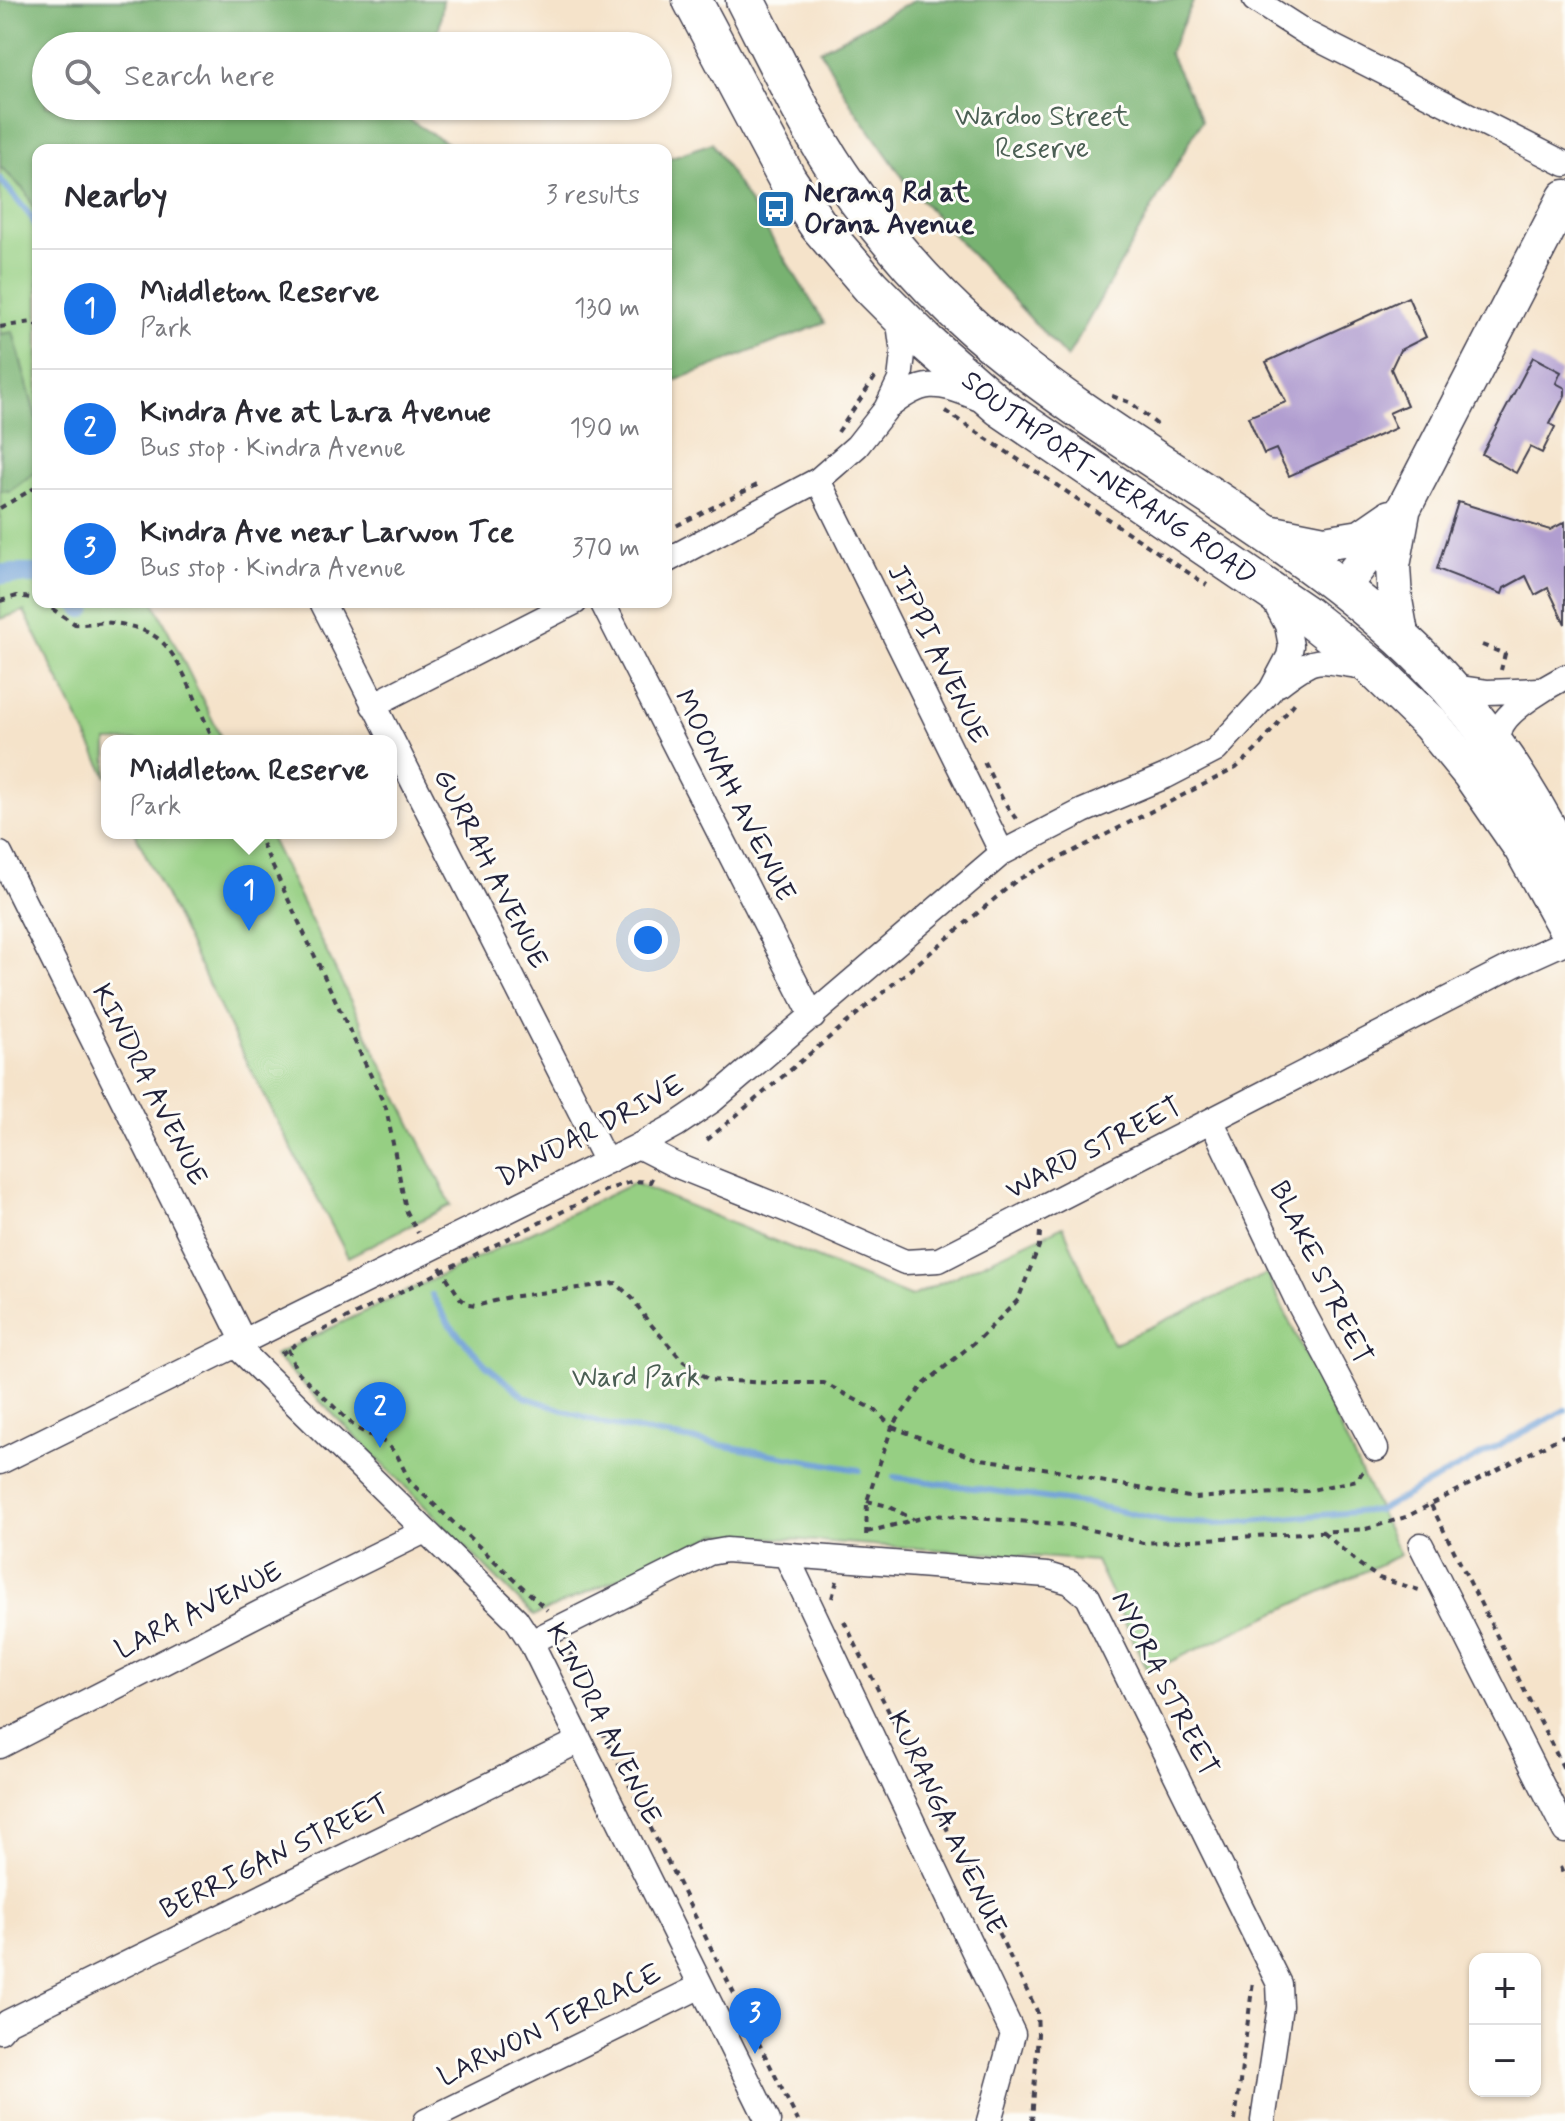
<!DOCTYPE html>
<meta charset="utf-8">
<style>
:root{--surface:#fff;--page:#f2f2f3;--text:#2b2b33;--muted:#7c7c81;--line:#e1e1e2;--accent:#1a73e8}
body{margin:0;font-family:Mynerve,sans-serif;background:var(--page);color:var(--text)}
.controls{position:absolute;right:24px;bottom:24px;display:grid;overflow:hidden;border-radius:16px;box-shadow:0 2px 6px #0004}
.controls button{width:72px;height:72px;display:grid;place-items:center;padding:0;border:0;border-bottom:2px solid var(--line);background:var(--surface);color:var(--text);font:40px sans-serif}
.you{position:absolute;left:648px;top:940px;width:28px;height:28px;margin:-20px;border:6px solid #fff;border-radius:50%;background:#1a73e8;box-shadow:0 0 0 12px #1a73e833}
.badge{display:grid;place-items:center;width:52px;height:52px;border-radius:50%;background:var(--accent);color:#fff;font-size:26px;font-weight:700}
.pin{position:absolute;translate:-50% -66px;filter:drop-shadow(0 2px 4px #0008)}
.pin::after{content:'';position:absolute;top:42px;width:28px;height:24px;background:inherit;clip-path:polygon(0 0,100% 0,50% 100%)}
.popup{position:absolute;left:101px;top:735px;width:296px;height:104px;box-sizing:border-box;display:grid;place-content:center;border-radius:16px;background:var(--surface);filter:drop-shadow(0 2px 6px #0005);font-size:26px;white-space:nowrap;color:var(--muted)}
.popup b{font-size:30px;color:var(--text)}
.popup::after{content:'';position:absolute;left:50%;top:100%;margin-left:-16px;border:16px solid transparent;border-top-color:var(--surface)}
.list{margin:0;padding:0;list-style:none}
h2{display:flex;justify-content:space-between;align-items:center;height:104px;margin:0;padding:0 32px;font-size:34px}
h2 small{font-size:26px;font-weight:400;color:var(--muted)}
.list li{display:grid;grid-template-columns:52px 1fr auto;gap:24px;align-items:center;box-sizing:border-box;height:120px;padding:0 32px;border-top:2px solid var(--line)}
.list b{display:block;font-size:30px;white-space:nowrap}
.list p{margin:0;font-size:26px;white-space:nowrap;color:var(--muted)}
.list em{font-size:26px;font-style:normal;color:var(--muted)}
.icon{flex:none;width:44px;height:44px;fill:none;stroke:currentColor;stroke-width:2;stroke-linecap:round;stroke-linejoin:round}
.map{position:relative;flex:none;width:1565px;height:2121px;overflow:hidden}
.search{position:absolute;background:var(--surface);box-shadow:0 2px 6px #0004;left:32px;top:32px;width:640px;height:88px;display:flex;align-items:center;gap:20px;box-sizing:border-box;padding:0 28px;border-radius:44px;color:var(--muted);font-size:30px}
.panel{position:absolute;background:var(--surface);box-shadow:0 2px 6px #0004;left:32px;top:144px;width:640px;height:464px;border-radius:16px}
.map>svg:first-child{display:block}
.green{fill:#96cf83;stroke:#5c785f;stroke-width:2}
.forest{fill:#78b271;stroke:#4d6a56;stroke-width:2}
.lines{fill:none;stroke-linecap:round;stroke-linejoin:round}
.stream{stroke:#6a9dd5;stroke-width:6}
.canal{stroke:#6a9dd5;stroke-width:20}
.building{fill:#b19ed0}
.street-casing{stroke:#423f50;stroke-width:27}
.secondary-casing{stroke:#423f50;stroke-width:37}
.primary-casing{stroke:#423f50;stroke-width:41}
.path{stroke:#423f50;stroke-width:4;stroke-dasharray:6 6;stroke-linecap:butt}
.street{stroke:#fff;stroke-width:24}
.secondary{stroke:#fff;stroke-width:34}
.primary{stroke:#fff;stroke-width:38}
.labels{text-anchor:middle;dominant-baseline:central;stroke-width:6;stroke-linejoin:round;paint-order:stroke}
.park-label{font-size:28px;fill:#4b5f54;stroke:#fdfcf7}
.poi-label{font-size:28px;font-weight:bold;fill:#22223b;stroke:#fdfcf7;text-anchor:start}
.street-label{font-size:28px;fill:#22223b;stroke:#fdfcf7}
</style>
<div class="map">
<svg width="1565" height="2121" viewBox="0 0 1565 2121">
<rect width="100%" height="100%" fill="#fdfcf7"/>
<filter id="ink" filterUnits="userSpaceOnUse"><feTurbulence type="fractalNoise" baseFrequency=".0125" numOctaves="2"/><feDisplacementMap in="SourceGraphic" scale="16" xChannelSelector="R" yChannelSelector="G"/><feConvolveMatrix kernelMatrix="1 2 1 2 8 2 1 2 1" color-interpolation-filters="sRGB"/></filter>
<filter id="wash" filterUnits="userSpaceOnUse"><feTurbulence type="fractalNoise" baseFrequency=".006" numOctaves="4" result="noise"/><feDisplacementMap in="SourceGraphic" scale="32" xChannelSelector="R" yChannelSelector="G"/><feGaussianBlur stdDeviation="1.8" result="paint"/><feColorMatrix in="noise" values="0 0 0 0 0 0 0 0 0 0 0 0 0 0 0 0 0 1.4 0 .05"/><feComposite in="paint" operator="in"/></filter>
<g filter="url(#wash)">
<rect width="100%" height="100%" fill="#f5e3ca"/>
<path class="green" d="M0,166L26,192L38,217V425L13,333L0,334Z
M38,470V602H154L223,741H107V777L24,611L0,619V490H10Z
M135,833H268L451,1205L348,1257L243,1055Z
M634,1183L911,1297L1063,1226L1113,1344L1267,1274L1400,1555L1148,1672L1096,1561L718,1534L534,1616L274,1355Z"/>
<path class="forest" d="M0,0H443L439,30L420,46H46V106H400V114L458,150H38V217L26,192L0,166Z
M915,0H1194L1169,53L1202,120L1067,358L911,189L851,104L820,50Z
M712,143L825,323L666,384V159Z
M13,332L38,425V470L10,491L0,490V334Z"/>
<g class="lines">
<path class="stream" d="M0,179L32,218L38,232
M83,608L84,602
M432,1295L449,1324L485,1364L525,1397L604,1424L859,1470
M894,1477L1088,1504L1168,1522L1215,1524L1379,1510L1565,1410"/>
<path class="canal" d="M0,574H38
M79,602L83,608"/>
</g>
<g id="blocks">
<path class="building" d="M1408,297L1426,337L1400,350L1391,369L1407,405L1389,413L1396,428L1289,476L1276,449L1264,454L1248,417L1286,402L1266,362Z
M1533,357L1561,372L1556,383L1565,388V395L1550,424L1555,427L1542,453L1530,447L1516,473L1482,454Z
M1458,502L1550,530L1565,522V624L1548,588L1535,595L1526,576L1504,588L1502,594L1437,569Z"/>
</g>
</g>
<g filter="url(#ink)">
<use href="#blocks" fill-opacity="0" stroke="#423f50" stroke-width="2"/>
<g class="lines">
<defs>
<path id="street" d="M1255,0L1308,34L1565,164
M887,408C923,379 936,381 977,398
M818,480L1002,853
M666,561L818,480L857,446L886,409L900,380L903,354L898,315
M322,602L606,1162
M602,602L813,1017
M1279,684C1322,651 1317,662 1366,667
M1447,686L1488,692L1539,690
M373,705L575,602
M1498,751C1498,742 1498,733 1502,725C1511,708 1548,686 1565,677
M0,854L244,1342
M1212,1122L1299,1304L1376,1449
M638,1146L673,1164L787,1210L905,1262L939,1260L1514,965L1565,942
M236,1346L516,1619L531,1642L768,2121
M0,1462L638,1146L676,1125L713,1100L1002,853L1083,811L1166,776L1216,750L1271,690L1289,656L1291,646L1287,625L1272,597
M1421,1545L1565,1831
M786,1555L1013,2034L989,2121
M531,1642L709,1553L726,1550L1047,1575L1070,1582L1088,1597L1279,1984L1280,2006L1263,2121
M0,1746L289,1598L425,1531
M0,2031L8,2022L579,1741
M426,2121L701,1986"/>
<path id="secondary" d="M1263,531L1324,543L1361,537L1390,517
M1342,588L1404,508L1565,197
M1402,639L1395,600L1393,566L1403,512"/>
<g id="primary">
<path id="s1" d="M692,0L787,179L818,225L871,287L927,343L1000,407L1306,615L1373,668L1430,723L1471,773L1523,848L1565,924"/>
<path d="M745,0C768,45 790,91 815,135C854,203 918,280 977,331C1110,445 1272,520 1401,638C1469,700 1525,781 1565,863"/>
</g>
</defs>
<use href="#street" class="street-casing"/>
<use href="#secondary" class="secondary-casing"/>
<use href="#primary" class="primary-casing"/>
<path class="path" d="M0,327L32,322L38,326
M1112,396L1131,403L1160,427
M945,411L1207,585
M838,432L876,376
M0,508L38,486
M666,531L759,484
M0,601L17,596L38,599
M42,602L75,624C88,625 100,621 113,623C130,625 153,631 165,645C184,666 201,714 214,741
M1482,645L1505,654L1501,670
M984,762L1004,802L1016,819
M257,833L386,1108L406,1210L418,1233
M707,1140L1017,880L1236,768L1255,751L1298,699
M1040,1232L1039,1246L1018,1300L981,1337L923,1385L892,1427L974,1458L1057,1470L1100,1481L1194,1498L1307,1491L1357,1480L1365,1468
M440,1267L460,1298L468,1305L476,1306L509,1297L616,1283L633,1299L647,1320L682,1360L709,1380L772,1383H824L875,1410L892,1427L867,1501L866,1541
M288,1349L296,1370L356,1428L386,1443L397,1455L410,1482L547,1610
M281,1354L301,1341L606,1190L633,1181L650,1182L652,1178
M867,1501L888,1506L913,1519
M1431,1505L1565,1771
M867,1532L933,1515L1071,1525L1143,1543L1366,1529L1406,1517L1565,1435
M1323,1532L1359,1564L1379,1578L1419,1590
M832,1598L837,1581
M844,1621L1037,2011L1038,2034L1032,2121
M571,1670L569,1660L575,1645
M602,1731L798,2121
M1560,1867L1565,1878
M1235,2121L1253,1981"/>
<use href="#street" class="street"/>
<use href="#secondary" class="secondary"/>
<use href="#primary" class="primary"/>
</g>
</g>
<defs>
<symbol id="bus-square" viewBox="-11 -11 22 22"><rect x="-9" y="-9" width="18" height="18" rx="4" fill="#1f6fb2" stroke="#fdfcf7"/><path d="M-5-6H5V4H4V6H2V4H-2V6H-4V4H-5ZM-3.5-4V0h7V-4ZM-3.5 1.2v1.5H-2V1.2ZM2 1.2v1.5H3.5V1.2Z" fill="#fff"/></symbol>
</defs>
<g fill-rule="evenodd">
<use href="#bus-square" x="754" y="187" width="44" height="44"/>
</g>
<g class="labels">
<g class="park-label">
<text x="1042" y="117">Wardoo Street<tspan x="1042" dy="32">Reserve</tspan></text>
<text x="636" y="1378">Ward Park</text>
</g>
<g class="poi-label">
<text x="804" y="193">Nerang Rd at<tspan x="804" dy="32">Orana Avenue</tspan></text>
</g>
<g class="street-label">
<text stroke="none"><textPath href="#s1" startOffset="646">SOUTHPORT-NERANG ROAD</textPath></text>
<text transform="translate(937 654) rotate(64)">JIPPI AVENUE</text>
<text transform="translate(734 796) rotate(63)">MOONAH AVENUE</text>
<text transform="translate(490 869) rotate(63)">GURRAH AVENUE</text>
<text transform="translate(149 1085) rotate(63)">KINDRA AVENUE</text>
<text transform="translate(591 1132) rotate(-28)">DANDAR DRIVE</text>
<text transform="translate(1094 1149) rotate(-27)">WARD STREET</text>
<text transform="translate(1320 1273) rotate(64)">BLAKE STREET</text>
<text transform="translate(199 1611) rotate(-27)">LARA AVENUE</text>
<text transform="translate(1164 1684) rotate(63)">NYORA STREET</text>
<text transform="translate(603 1724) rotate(63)">KINDRA AVENUE</text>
<text transform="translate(946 1823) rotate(65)">KURANGA AVENUE</text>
<text transform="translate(275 1857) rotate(-26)">BERRIGAN STREET</text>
<text transform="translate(550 2026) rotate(-26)">LARWON TERRACE</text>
</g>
</g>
</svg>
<div class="controls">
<button>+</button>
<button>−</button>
</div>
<div class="you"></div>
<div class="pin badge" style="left:249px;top:931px">1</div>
<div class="popup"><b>Middleton Reserve</b>Park</div>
<div class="pin badge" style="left:380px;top:1448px">2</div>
<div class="pin badge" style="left:755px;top:2054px">3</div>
<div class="search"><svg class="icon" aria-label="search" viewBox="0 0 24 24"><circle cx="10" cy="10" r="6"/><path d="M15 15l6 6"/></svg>Search here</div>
<section class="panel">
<h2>Nearby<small>3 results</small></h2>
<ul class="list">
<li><span class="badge">1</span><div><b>Middleton Reserve</b><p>Park</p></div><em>130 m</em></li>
<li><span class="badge">2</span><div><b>Kindra Ave at Lara Avenue</b><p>Bus stop · Kindra Avenue</p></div><em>190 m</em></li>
<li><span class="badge">3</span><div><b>Kindra Ave near Larwon Tce</b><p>Bus stop · Kindra Avenue</p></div><em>370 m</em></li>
</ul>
</section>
</div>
